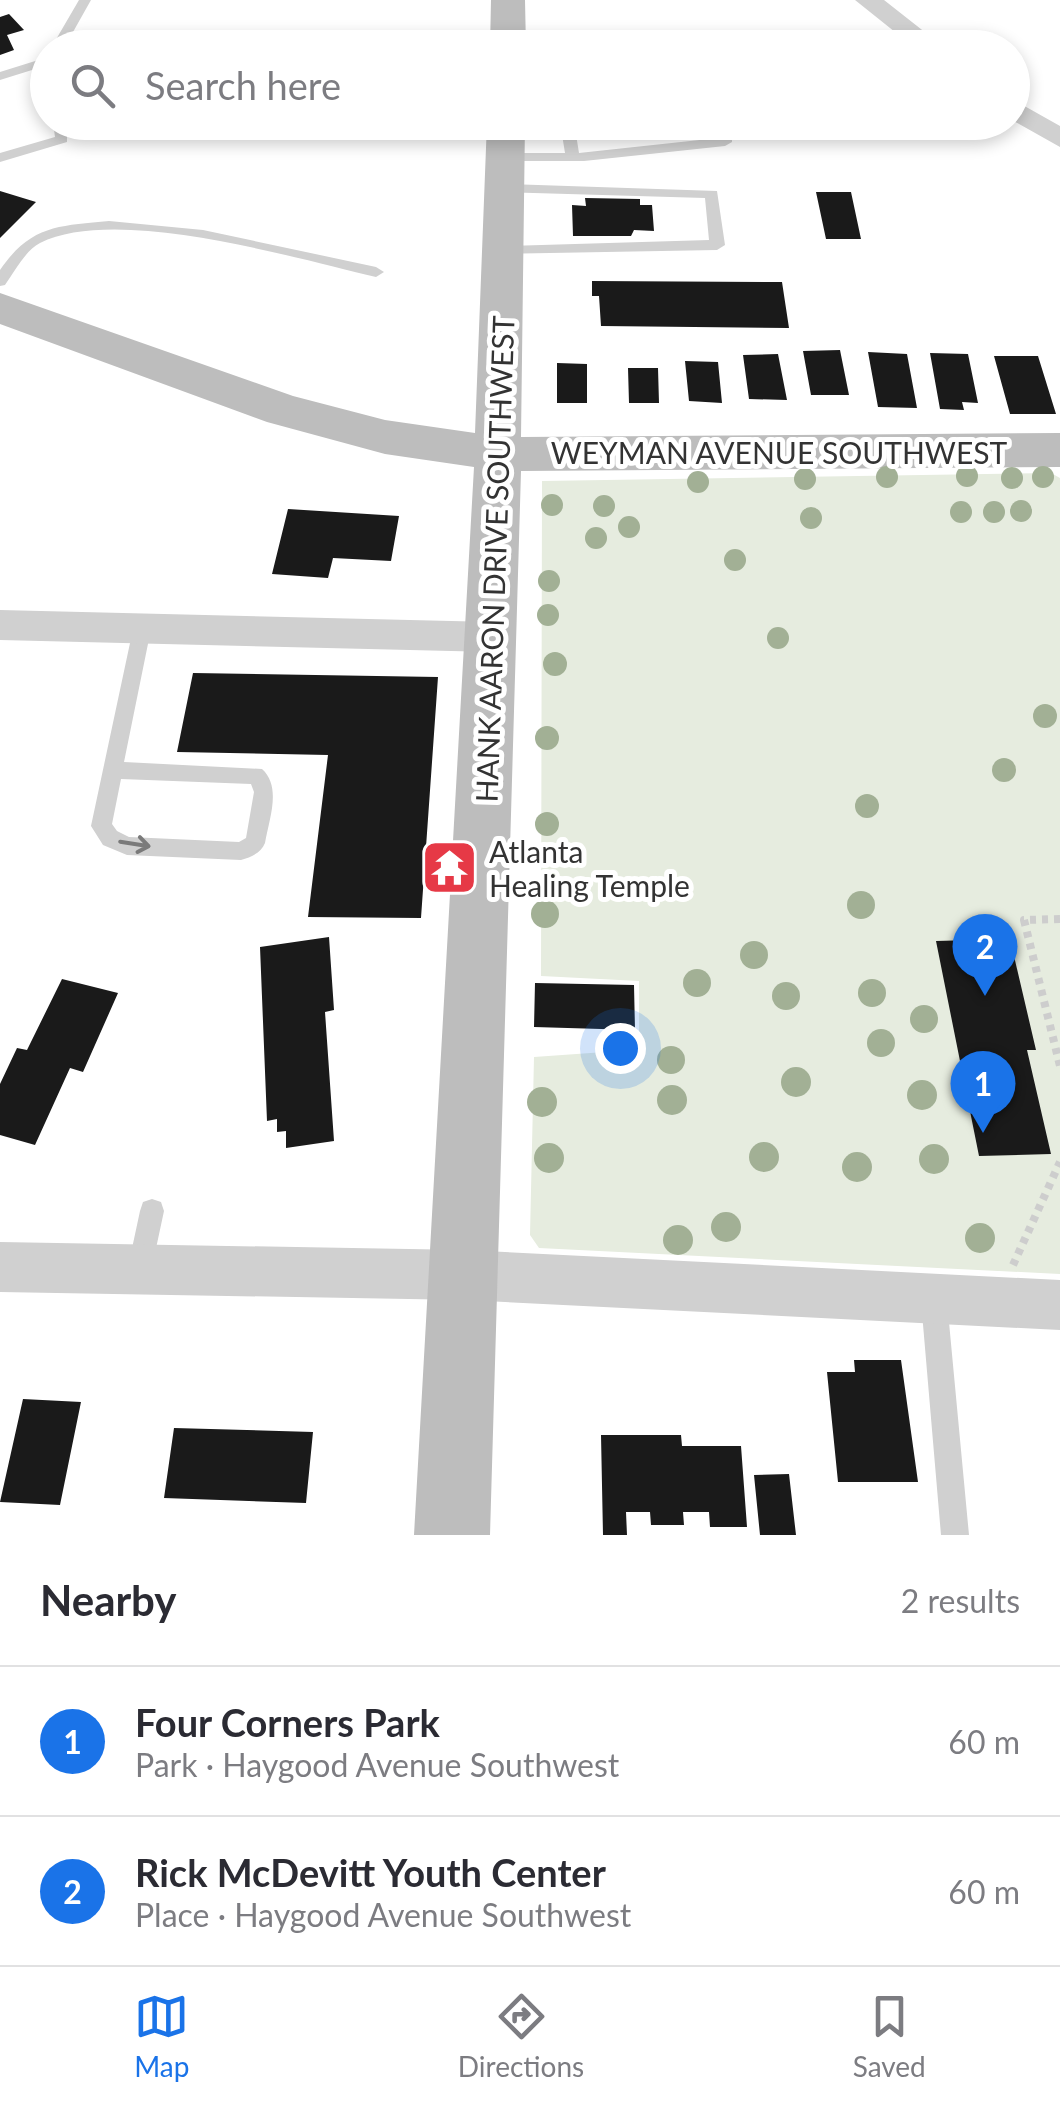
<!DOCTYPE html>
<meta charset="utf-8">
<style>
:root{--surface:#fff;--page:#f2f2f3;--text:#2b2b33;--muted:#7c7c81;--line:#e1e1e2;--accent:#1a73e8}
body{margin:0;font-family:Lato,sans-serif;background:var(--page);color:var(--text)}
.you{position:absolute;left:620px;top:1048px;width:35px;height:35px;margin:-25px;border:8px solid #fff;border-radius:50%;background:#1a73e8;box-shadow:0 0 0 15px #1a73e833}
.badge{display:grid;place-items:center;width:65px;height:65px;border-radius:50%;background:var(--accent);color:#fff;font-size:32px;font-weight:700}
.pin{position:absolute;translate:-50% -82px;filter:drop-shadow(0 2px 5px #0008)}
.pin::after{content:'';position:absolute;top:52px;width:35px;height:30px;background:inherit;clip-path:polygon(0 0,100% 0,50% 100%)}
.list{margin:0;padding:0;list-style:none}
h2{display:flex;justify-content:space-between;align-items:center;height:130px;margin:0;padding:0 40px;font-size:42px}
h2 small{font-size:32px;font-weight:400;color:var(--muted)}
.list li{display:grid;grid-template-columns:65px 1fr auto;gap:30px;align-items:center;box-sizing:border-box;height:150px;padding:0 40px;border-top:2px solid var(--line)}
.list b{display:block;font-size:38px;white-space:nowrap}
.list p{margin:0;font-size:32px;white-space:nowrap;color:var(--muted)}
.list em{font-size:32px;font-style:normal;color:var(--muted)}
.icon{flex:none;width:55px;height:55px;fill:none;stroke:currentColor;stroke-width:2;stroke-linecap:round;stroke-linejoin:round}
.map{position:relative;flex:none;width:1060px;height:1535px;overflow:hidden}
.search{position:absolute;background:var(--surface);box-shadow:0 5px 15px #0003;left:30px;right:30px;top:30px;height:110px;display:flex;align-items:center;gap:25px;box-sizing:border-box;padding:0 35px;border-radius:55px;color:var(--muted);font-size:38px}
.sheet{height:430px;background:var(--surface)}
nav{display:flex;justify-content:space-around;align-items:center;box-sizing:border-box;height:140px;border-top:2px solid var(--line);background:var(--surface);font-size:28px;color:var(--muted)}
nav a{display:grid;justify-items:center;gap:5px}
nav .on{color:var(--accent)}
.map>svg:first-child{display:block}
.green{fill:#e6ecdf}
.building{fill:#1a1a1a}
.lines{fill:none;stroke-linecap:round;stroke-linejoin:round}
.path{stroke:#cdcdcd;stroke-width:8;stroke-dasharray:6 6;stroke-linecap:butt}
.lane{fill:#d0d0d0;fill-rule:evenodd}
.street{fill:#d0d0d0;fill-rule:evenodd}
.secondary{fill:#bdbdbd;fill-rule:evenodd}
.tree{fill:#a2b095}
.oneway{stroke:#7a7a7a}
.labels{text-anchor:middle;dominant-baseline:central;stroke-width:10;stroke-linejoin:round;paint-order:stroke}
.street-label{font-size:30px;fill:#333;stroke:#fff}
.poi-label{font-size:30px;fill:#333;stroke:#fff;text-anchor:start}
</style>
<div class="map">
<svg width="1060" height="1535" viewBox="0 0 1060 1535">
<rect width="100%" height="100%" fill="#fff"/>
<path class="green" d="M1051,473L1060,478V1274L539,1248L530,1235L534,1057L619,1051L639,1031V981L541,976L542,481Z"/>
<path class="building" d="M9,14L24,30L7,35L14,50L0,55V17Z
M584,122H679L680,134H584Z
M0,191L36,202L0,238Z
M816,192H851L861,239H826Z
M585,198L640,199V205H652L654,231L634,230L631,236H573L572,205L586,206Z
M592,281L782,282L789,328L601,326L599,296H592Z
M840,350L849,395H811L803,351Z
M868,352L907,354L917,408L878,407Z
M930,353L968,354L978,403L962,402L964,410L940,409Z
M778,354L787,400L749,399L743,355Z
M994,356H1038L1056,414H1010Z
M685,361L718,362L722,403L689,401Z
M557,363L587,364V403H557Z
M628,368H658L659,403H629Z
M288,509L399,516L391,561L333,558L328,578L272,574Z
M193,673L438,677L421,918L308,917L328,755L177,752Z
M329,937L334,1010L325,1012L334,1141L286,1148V1131L277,1132V1119L267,1121L260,947Z
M1010,939L1036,1050H1027L1051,1154L979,1156L936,941Z
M62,979L118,993L83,1072L70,1068L35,1145L0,1135V1084L17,1048L27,1050Z
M535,983L634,985L635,1030L534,1027Z
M854,1360H901L918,1482H838L827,1372H855Z
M23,1399L81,1402L60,1505L0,1502Z
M174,1428L313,1432L306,1503L164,1498Z
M601,1435H681L682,1446H741L747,1527H710L709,1512H683L684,1525H651L650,1512H626L627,1535H603Z
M789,1474L796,1535H760L754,1475Z"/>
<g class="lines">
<path class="path" d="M1060,919L1024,920L1060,1066
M1013,1265L1060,1162"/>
<path class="lane" d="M79,0H91L64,48H51Z
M48,57V65L0,80V72Z
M53,122H67V142L0,162V153L55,137Z
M560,122H574L579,153L718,138V122H732V142L725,146L584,161H506L499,157L506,153H565Z
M505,184L717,191L725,245L717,250L499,254L496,251L504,246L709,240L705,198L500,192L498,189Z
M109,221L203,230L376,267L384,272L376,277C294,258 117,205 40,243C25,251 15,271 5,285L0,286V270C31,225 58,226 109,221Z
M142,621L151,629L124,762L262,769C282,787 269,819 265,843C261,853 251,857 241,860L127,855L103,845L91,826L133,629ZM121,779L251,784L254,792L246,838L239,842L129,837L117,831L112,824Z
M152,1199L161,1202L164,1211L152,1267L149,1276L140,1279L131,1276L128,1267L140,1211L143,1202Z
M934,1288L943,1292L947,1301L969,1535H941L921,1301L925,1292Z"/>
<path class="street" d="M855,0H884L945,48H915Z
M1012,99L1060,126V147L1012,120Z
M0,610L493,622L506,626L512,637L506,648L493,652L0,640Z
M0,1242L465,1250L1060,1280V1330L465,1300L0,1292Z"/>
<path class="secondary" d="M491,0H525L526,48H490Z
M487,122H525L521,437L1060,433V467L521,471L490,1535H414L474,467L385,454L267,422L0,324V293L293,396L385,420L475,433Z"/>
</g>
<g class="tree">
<circle cx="967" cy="476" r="11"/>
<circle cx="887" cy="477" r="11"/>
<circle cx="1043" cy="477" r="11"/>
<circle cx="1012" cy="478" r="11"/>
<circle cx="805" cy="479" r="11"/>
<circle cx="698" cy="482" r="11"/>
<circle cx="552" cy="505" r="11"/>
<circle cx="604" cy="506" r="11"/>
<circle cx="1021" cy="511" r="11"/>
<circle cx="961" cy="512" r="11"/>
<circle cx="994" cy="512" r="11"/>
<circle cx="811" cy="518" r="11"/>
<circle cx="629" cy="527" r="11"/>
<circle cx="596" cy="538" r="11"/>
<circle cx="735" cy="560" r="11"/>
<circle cx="549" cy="581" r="11"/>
<circle cx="548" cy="615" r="11"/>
<circle cx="778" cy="638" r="11"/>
<circle cx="555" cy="664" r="12"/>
<circle cx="1045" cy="716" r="12"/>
<circle cx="547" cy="738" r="12"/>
<circle cx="1004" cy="770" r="12"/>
<circle cx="867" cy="806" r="12"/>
<circle cx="547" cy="824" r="12"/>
<circle cx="861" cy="905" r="14"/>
<circle cx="545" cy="914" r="14"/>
<circle cx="754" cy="955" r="14"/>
<circle cx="697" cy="983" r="14"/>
<circle cx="872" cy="993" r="14"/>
<circle cx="786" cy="996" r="14"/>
<circle cx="924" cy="1019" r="14"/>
<circle cx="881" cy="1043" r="14"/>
<circle cx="671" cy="1060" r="14"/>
<circle cx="796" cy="1082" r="15"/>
<circle cx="922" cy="1095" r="15"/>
<circle cx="672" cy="1100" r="15"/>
<circle cx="542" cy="1102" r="15"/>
<circle cx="764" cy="1157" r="15"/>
<circle cx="549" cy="1158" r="15"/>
<circle cx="934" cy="1159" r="15"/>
<circle cx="857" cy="1167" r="15"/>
<circle cx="726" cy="1227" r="15"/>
<circle cx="980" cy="1238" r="15"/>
<circle cx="678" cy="1240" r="15"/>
</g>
<defs><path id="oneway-shaft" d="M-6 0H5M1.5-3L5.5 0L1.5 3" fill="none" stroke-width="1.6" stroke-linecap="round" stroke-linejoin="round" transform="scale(2.5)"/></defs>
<use class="oneway" href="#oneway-shaft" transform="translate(135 844) rotate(9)"/>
<defs>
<symbol id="temple-square" viewBox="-11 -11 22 22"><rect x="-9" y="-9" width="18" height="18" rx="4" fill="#e63946" stroke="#fff"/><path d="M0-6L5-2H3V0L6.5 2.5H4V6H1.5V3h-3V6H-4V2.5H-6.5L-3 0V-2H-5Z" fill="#fff"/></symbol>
</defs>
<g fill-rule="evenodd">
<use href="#temple-square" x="418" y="836" width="63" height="63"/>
</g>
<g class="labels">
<g class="street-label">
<text x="779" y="452">WEYMAN AVENUE SOUTHWEST</text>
<text transform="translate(494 559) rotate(-88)">HANK AARON DRIVE SOUTHWEST</text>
</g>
<g class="poi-label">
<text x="489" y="851">Atlanta<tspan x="489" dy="34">Healing Temple</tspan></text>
</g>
</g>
</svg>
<div class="you"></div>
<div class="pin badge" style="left:983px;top:1133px">1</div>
<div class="pin badge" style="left:985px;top:996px">2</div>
<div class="search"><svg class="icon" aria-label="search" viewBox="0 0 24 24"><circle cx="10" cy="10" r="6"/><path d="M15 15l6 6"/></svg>Search here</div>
</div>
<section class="sheet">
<h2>Nearby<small>2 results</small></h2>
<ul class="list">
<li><span class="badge">1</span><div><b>Four Corners Park</b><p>Park · Haygood Avenue Southwest</p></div><em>60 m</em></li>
<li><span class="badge">2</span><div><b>Rick McDevitt Youth Center</b><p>Place · Haygood Avenue Southwest</p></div><em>60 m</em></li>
</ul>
</section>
<nav>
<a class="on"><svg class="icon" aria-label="map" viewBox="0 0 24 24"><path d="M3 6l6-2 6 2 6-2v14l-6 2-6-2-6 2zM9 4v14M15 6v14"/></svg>Map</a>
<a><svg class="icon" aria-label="directions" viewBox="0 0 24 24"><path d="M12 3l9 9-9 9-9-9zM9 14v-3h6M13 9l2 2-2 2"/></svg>Directions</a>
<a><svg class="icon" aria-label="saved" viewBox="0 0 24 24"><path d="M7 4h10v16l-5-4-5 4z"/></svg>Saved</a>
</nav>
